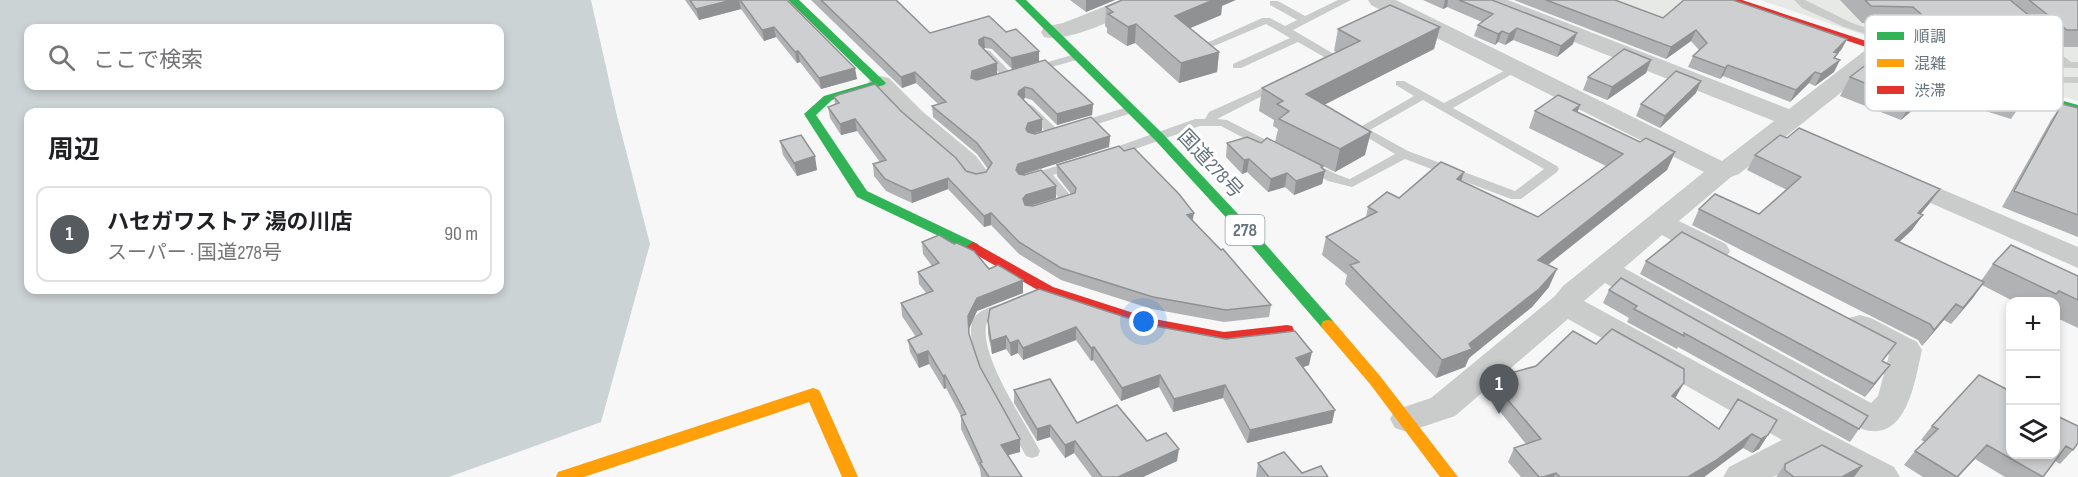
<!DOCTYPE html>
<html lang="ja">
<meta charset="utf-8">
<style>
:root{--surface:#fff;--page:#f6f6f6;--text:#202124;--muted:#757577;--line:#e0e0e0;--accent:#565b5f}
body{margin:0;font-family:"Sofia Sans Condensed","Noto Sans JP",sans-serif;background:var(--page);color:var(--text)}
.controls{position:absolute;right:18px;bottom:18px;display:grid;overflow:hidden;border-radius:12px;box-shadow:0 3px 9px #0003}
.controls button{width:54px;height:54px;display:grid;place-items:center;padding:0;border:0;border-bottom:2px solid var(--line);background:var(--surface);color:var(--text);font:30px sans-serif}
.you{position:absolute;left:1144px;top:322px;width:21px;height:21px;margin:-15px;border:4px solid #fff;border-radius:50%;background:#1a73e8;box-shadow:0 0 0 9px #1a73e833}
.badge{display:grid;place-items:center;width:39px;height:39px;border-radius:50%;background:var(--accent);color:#fff;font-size:20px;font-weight:700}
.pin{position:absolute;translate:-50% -50px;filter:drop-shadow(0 2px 3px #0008)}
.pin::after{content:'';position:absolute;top:32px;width:21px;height:18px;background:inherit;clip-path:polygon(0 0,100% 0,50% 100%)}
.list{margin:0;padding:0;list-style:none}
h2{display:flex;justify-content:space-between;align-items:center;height:78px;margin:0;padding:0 24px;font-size:26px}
h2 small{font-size:20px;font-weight:400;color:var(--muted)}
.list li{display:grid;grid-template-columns:39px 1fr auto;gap:18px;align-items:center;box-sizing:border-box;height:96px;margin:0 12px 12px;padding:0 12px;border:2px solid var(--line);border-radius:12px}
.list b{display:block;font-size:22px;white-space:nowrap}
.list p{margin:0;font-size:20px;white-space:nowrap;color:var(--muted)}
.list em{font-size:20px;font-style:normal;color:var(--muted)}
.icon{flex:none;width:33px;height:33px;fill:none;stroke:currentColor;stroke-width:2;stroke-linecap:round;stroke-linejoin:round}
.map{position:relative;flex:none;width:2078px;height:477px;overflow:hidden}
.search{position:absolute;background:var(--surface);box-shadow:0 3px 9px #0003;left:24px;top:24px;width:480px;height:66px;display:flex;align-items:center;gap:15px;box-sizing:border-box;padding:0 21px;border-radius:12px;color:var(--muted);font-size:22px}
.panel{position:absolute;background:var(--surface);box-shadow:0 3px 9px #0003;left:24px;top:108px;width:480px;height:186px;border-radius:12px}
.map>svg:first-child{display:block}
.green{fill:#e6e9e5}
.water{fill:#ccd3d5;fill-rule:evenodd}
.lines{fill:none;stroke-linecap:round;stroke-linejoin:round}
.lane{fill:#cacccc;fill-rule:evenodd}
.street{fill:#cacccc;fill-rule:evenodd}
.fast{fill:#30b455;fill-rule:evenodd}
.slow{fill:#ff9f0a;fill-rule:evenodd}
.jam{fill:#e5322d;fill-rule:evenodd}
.wall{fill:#b1b2b3}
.shaded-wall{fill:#909192}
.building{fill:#cecfd0;stroke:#909192;stroke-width:1.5}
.labels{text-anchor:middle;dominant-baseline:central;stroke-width:6;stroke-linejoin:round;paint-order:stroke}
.shield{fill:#fff;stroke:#949ea5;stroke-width:1.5}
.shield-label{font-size:18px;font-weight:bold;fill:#66747e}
.street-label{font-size:20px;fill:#66747e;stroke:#fff}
.key{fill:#fff;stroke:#d1d5d8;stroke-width:1.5}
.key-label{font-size:16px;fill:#66747e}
</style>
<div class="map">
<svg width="2078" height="477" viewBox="0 0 2078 477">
<rect width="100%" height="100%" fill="#f7f7f7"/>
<path class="green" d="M1591,0H1686L1659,25Z
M1760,0H2078V101L1978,74Z"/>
<path class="water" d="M0,0H591L617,116L650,244L601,422L449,477H0ZM28,28H500V86H28ZM28,112H500V290H28Z"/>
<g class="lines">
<path class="lane" d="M1338,0H1351L1293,30L1339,57L1323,65H1315L1313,63L1324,57L1298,42L1241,68H1233V64L1290,38L1266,24L1207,49H1199L1198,47L1262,18H1270L1285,26L1297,20L1270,5V1H1278L1305,16Z
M1794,0H1805L1852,23L1964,60L2057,61L2021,32V28L2025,27L2071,62H2078V68L1963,66L1844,27L1802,8Z
M986,50L990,51L1013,75V79H1005L982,55V51Z
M1076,54L1080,55V59L1034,72L1028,69L1030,67Z
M1515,65L1519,66V70L1453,108L1557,166L1559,169L1557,172L1521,199H1511L1405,159L1352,187L1328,181L1303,166L1309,162C1323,166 1335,175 1350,179L1395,154L1355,130L1414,96L1396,85V81H1404L1444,103ZM1423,100L1544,169L1515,191L1408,151L1370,130Z
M2041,77H2078V83L2037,82V78Z
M1278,81L1284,84L1282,86L1217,119L1227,120L1282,148L1284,151L1282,154H1274L1221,126H1200L1110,158L1106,159L1100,155L1102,152L1195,119H1205L1209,112Z
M1029,104L1033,106L1058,130L1060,133L1058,136H1050L1025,110L1023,108L1025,106Z
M1131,106L1137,110L1135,112L1079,130L1073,126L1075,123Z
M1073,161L1079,165L1077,168L1053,175L1073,198L1074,201L1073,204L1058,208L1053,207L1051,204L1053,201L1060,199L1042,179L1028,183L1022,179L1024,176Z
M1005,303L1010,304L1012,308L1010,312L987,322C977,354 1025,421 1040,451L1038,456L1032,458L1026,456C1011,429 960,348 973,320C978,309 995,306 1005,303Z"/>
<path class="street" d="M1121,0H1151L1148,5C1122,15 1071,43 1044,37L1041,32L1044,27L1063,23Z
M1368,0H1396L1722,161L1774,121L1480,5L1477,0H1508L1789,109L1872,45L1880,43L1888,45L1892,50L1888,55L1739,174L1731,177L1679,221L1726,244L1730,251L1726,258C1704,264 1681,245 1662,235L1624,268L1871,403L1878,396L1889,355L1849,334L1844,326L1849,318L1860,315L1871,318L1917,342L1922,350C1915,380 1907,444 1862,429L1605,283L1584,301L1824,431L1894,467L1900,477H1850L1812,457L1773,477H1723L1729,467L1782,440L1568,319L1455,416L1407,432L1395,428L1390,419L1395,410L1431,398L1555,296L1563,286L1704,172L1371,5Z
M880,76L889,78L923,112L976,156L990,175L986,181L977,183L968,181L958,168L905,122L868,83L871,78Z
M1901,172L2078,247V268L1892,186L1888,180L1892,174Z"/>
<path class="fast" d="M788,0H799L886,83L884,85L832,100L816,115L867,191L978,244L980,247L978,250H968L857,197L804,114L824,96L872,82Z
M1015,0H1026L1163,134L1253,230L1333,321L1335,325L1333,329H1323L1243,236L1155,140Z
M1981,78L2078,105V113L1977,83L1975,81Z"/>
<path class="slow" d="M1328,320L1333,321L1380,376L1458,477H1440L1370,384L1323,329L1321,325L1323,321Z
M813,388L819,390L821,394L858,477H842L809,402L584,477H556L558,472Z"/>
<path class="jam" d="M1727,0H1742L1939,65L1941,67L1935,70L1931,69Z
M973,242L1053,287L1149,318L1224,332L1287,325L1292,326L1294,330L1292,334L1287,335L1224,342L1148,328L1043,293L968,250L966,247Z"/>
</g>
<path class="wall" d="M685,0H787L857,79L821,89L800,62L797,63L776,37L764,41L741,9L699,20Z
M811,0H896L930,33L989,16L1039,62L1012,69L992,49L985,48L984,49L997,63V74L1093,104L1092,115L1057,125L1032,100L1025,98L1023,99L1042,119V131L1033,133L1110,136L1109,147L1023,174L1056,186V198L1030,206H1033L1071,194L1057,176V165L1193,220L1271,305L1269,317L1224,322L1152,309L1061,280L1019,254L991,225L984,227L948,189L912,203L886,191L874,176L873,164L880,162L857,131L841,135L830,118L828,107L835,104L834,97L902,112L966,171L976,174L986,172L988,169L977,154L933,117L932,106L938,104L916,83L902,88Z
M1070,0H1115L1086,12Z
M1423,0H1492L1573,44L1557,57L1513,40L1505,45L1498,42L1495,45L1474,36L1478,25L1482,22L1447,7L1443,9Z
M1514,0H1615L1663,18L1847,39L1841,50L1837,54L1835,58L1834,72L1815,86L1809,83L1790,102L1723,76L1720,79L1688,67L1693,56L1699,50L1691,41L1666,59Z
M1840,0H2078V47H2056L2043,36L2036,47L2022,46L2015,58H1981L1969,46H1928L1904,23H1862Z
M1222,6L1221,15L1190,28L1219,52L1217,72L1179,83L1135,43L1127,46L1107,33V28L1105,26L1106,7Z
M1440,27L1434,49L1324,105L1365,155L1335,172L1275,142L1278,129L1273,126L1274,120L1259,111L1262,88L1337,52L1334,51L1338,29Z
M1917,51L2024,100L2011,119L1931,94L1901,120L1840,96L1850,77L1915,55Z
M1651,60L1646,73L1607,100L1583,90L1588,77Z
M1696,93L1660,128L1636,116L1641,104Z
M2062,104L2078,108V237L2002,207L2051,120Z
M1535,111L1577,112L1640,142L1675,152L1667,170L1548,265L1549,287L1532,307L1469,358L1465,367L1436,378L1345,284L1347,275L1322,255L1326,237L1366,217L1368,207L1461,181L1538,217L1606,166L1529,128Z
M1787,138L1940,189L1929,204L1921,214L1912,230L1899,242L1981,281L1993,264L2078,276V328L2055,317V302H2015L1982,285L1951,324L1944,320L1922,346L1918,340L1692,225L1699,209L1759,214L1787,190L1747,170L1755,155Z
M780,141L817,170L797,176L783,155Z
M1227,143L1323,169L1325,171L1322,184L1294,195L1285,187L1268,192L1247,172L1242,174L1226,157Z
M922,242L989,269L1023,280V293L977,311L969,328V334L980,367L1020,452L1008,455L1022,477H981L980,469L961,429V416L946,388L944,389L929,364L919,368L910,352L908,340L916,337L902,316L901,303L926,293L919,284L918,272L932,266L923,254Z
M1646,261L1883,361L1880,378L1865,397L1640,274Z
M1609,290L1868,416L1850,442L1678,347L1677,349L1627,322L1629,318L1603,303Z
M988,321L1149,325L1309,365L1303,367L1332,423L1247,443L1223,398L1173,412L1159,387L1121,401L1093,360L1091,361L1076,340L1023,360L1018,353L1011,356L1006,349L992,354L988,334Z
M1490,379L1676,397L1675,398L1719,429L1777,420L1759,449L1752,453L1743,448L1704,477H1521L1508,462L1514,448L1526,444L1485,393Z
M1014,390L1077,423L1147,441L1177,461L1143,477H1092L1074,453L1065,458L1050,437L1037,441L1014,403Z
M2055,415L2073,450L2060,464L2055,461L2043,477H2005L1975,459L1958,477H1923L1904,465L1915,451L1925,442L1921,440L1932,426Z
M1258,463L1302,473L1328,477H1256Z
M1785,464L1862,466L1854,477H1776Z"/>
<path class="shaded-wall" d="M732,0H739L741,9L699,20L696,9Z
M1086,0H1115L1086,12Z
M1213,0H1236L1222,6L1221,15L1174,35L1175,16Z
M1445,0H1448L1447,7L1443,9Z
M1136,24L1135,43L1127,46L1128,27Z
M774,27L776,37L764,41L762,30Z
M1440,27L1434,49L1302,116L1306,94Z
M1517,28L1513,40L1505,45L1509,34Z
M1696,30L1691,41L1666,59L1671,47Z
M1502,31L1498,42L1495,45L1498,34Z
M1577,33L1573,44L1557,57L1561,46Z
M984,37L985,48L980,51L979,40Z
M1847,39L1841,50L1837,54L1832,65L1834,52Z
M798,51L800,62L797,63L795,52Z
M1039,51V62L1012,69L1011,58Z
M1219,52L1217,72L1179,83L1181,63Z
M1651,60L1646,73L1607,100L1612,87Z
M1840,60L1834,72L1815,86L1821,74Z
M997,63V74L971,89V78L972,71Z
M1728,65L1723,76L1720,79L1725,68Z
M855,68L857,79L821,89L819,78Z
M915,72L916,83L902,88L901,77Z
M1815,72L1809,83L1790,102L1796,90Z
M1942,75L1931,94L1901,120L1912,102Z
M1701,81L1696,93L1660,128L1665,116Z
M1025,87V98L1019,102V91Z
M1093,104L1092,115L1057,125V114Z
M1580,105L1574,123L1566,128L1573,110Z
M855,119L857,131L841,135L840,124Z
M1042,119V131L1028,135L1026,129L1028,123Z
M1371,132L1365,155L1335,172L1340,149Z
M1110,136L1109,147L1018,176L1016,170L1018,164Z
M1675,152L1667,170L1531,278L1538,260Z
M815,156L817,170L797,176L794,163Z
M1249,159L1247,172L1242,174L1244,160Z
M1323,166L1322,172L1325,171L1322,184L1294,195L1296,181Z
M1464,172L1458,190L1457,179Z
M1287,173L1285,187L1268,192L1271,179Z
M948,178V189L912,203L911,191Z
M1056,186V198L1026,207L1023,199L1026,195Z
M1940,189L1929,204L1909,227L1923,215L1912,230L1884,256L1895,240Z
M991,213V225L984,227V216Z
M1194,213L1192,224L1187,215Z
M1557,269L1549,287L1532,307L1469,358L1465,367L1436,378L1442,360L1469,344Z
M1023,280V293L977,311L969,329L968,316L977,298Z
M1984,282L1973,298L1951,324L1963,308Z
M1956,304L1944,320L1922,346L1934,330Z
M1076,327V340L1023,360V348Z
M1006,336V349L992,354L991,341Z
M1018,340V353L1011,356L1010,343Z
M1094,347L1093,360L1091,361V348Z
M928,351L929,364L919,368L917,355Z
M1312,352L1309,365L1293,371L1296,358Z
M1890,365L1880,378L1865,397L1874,384Z
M945,375L946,388L944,389L943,376Z
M1160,375L1159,387L1121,401L1122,388Z
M1684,383L1676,397L1664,410L1672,396Z
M1225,385L1223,398L1173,412L1174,399Z
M1335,410L1332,423L1247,443L1250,430Z
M1050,425V437L1037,441V429Z
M1752,434L1743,448L1704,477H1688Z
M1768,435L1759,449L1752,453L1761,439Z
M1020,439V452L1001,457V445Z
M1075,441L1074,453L1065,458V445Z
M1987,445L1958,477H1957Z
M1179,449L1177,461L1143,477H1118Z
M1862,466L1854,477H1842Z
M1556,473L1554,477H1543Z"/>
<path class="building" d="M690,0H732L696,9Z
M740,0H787L855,68L819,78L798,51L795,52L774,27L762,30Z
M821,0H896L930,33L989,16L1006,32L1016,29L1039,51L1011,58L991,39L984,37L979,40V44L997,63L972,71L971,78L977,80L1045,60L1093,104L1057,114L1032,89L1025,87L1019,91L1018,94L1042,119L1028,123L1026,129L1028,132L1035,134L1091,117L1110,136L1018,164L1016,170L1019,174L1024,175L1041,170L1056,186L1026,195L1023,199L1025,205L1033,206L1075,193L1076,188L1057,165L1119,146L1124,151L1134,148L1179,194L1194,213L1187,215L1221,250L1223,249L1271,305L1226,310L1153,297L1061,268L1019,242L991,213L984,216L948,178L911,191L885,179L873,164L886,160L855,119L840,124L828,107L839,103L834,97L838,95L875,84L902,112L956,158L966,171L976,174L986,172L992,163L977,143L932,106L946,102L915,72L901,77Z
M1122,0H1213L1175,16L1219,52L1181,63L1136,24L1128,27L1108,14L1113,12L1106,7Z
M1459,0H1492L1577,33L1561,46L1517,28L1509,34L1502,31L1498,34L1478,25L1493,14Z
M1546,0H1615L1663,18L1684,0H1733L1847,39L1834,52L1838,53L1834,58L1840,60L1821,74L1815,72L1796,90L1728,65L1725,68L1693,56L1707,43L1696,30L1671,47Z
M1865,0H2010L2047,30L2013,29L2026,41H1992L1979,29H1938L1913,7L1871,6Z
M2029,0H2078V30H2067Z
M1390,5L1440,27L1306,94L1371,132L1340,149L1279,119L1289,111L1277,104L1283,101L1262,88L1360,41L1338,29Z
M1624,49L1651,60L1612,87L1588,77Z
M1899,49L1925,59L1917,51L2026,83L2024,100L1942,75L1912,102L1850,77L1867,64L1877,68Z
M1676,71L1701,81L1665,116L1641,104Z
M1558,95L1580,105L1573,110L1640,142L1646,138L1675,152L1538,260L1557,269L1539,289L1469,344L1472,349L1442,360L1350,265L1359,262L1326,237L1377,212L1368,207L1387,192L1399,198L1441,162L1464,172L1457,179L1538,217L1623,154L1535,111Z
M2062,104L2078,108V215L2014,191Z
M1799,128L1940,189L1918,213L1923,215L1895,240L1984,282L1963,308L1956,304L1934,330L1930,324L1699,209L1715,194L1759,214L1801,177L1755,155L1780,135L1787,138Z
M801,135L815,156L794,163L780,141Z
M1247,137L1261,143L1267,138L1323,166L1321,167L1325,171L1296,181L1287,173L1271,179L1249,159L1244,160L1227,143Z
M1682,232L1896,343L1882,361L1890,365L1874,384L1646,261Z
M939,235L954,244L957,243L974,251L989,269L998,265L1023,280L977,298L968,316L969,334L980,367L1020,439L1001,445L1022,477H989L980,463L982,462L961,416L966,414L945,375L943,376L928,351L917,355L908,340L922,334L901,303L933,291L918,272L939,263L922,242Z
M2011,245L2078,276V300L2059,291L2056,294L1993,264Z
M1621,278L1868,416L1859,429L1684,333V336L1634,309L1637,306L1609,290Z
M1039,289L1149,325L1226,339L1295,331L1312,352L1296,358L1335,410L1250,430L1225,385L1174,399L1160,375L1122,388L1094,347L1091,348L1076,327L1023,348L1018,340L1010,343L1006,336L991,341L988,321L990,309Z
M1612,329L1684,369V383L1672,396L1719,429L1738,399L1777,420L1768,435L1761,439L1752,434L1715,461L1688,477H1560L1556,473L1543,477H1539L1514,448L1541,439L1490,379L1536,366L1573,331L1596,344Z
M1979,375L2010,391V454H2055V415L2078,426V443L2073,450L2066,446L2043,477L1987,445L1957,477L1915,451L1938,429L1932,426Z
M1050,379L1077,423L1117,405L1147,441L1166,433L1179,449L1118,477H1102L1075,441L1065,445L1050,425L1037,429L1014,390Z
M1822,445L1862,466L1842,477H1794L1785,470V464Z
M1284,452L1302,473L1321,466L1328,477H1269L1258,463Z"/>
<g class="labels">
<rect class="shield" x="1225.5" y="215" width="39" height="30" rx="4.5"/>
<g class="shield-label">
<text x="1245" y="230">278</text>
</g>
<g class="street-label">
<text transform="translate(1210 164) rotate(47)">国道278号</text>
</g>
</g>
<rect x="1865" y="15" width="198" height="96" rx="9" class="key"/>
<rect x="1877" y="32" width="27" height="8" fill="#30b455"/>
<rect x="1877" y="59" width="27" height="8" fill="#ff9f0a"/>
<rect x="1877" y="86" width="27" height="8" fill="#e5322d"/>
<g class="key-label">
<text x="1914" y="42">順調</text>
<text x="1914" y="69">混雑</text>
<text x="1914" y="96">渋滞</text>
</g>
</svg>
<div class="controls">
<button>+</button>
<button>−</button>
<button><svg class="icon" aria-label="layers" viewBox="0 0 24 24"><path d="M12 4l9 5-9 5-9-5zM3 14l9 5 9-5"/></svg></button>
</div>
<div class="you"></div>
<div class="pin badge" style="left:1499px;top:414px">1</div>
<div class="search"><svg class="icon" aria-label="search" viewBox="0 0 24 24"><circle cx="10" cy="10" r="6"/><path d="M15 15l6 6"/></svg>ここで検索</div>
<section class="panel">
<h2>周辺<small></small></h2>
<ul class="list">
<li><span class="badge">1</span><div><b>ハセガワストア 湯の川店</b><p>スーパー · 国道278号</p></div><em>90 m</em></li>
</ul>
</section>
</div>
